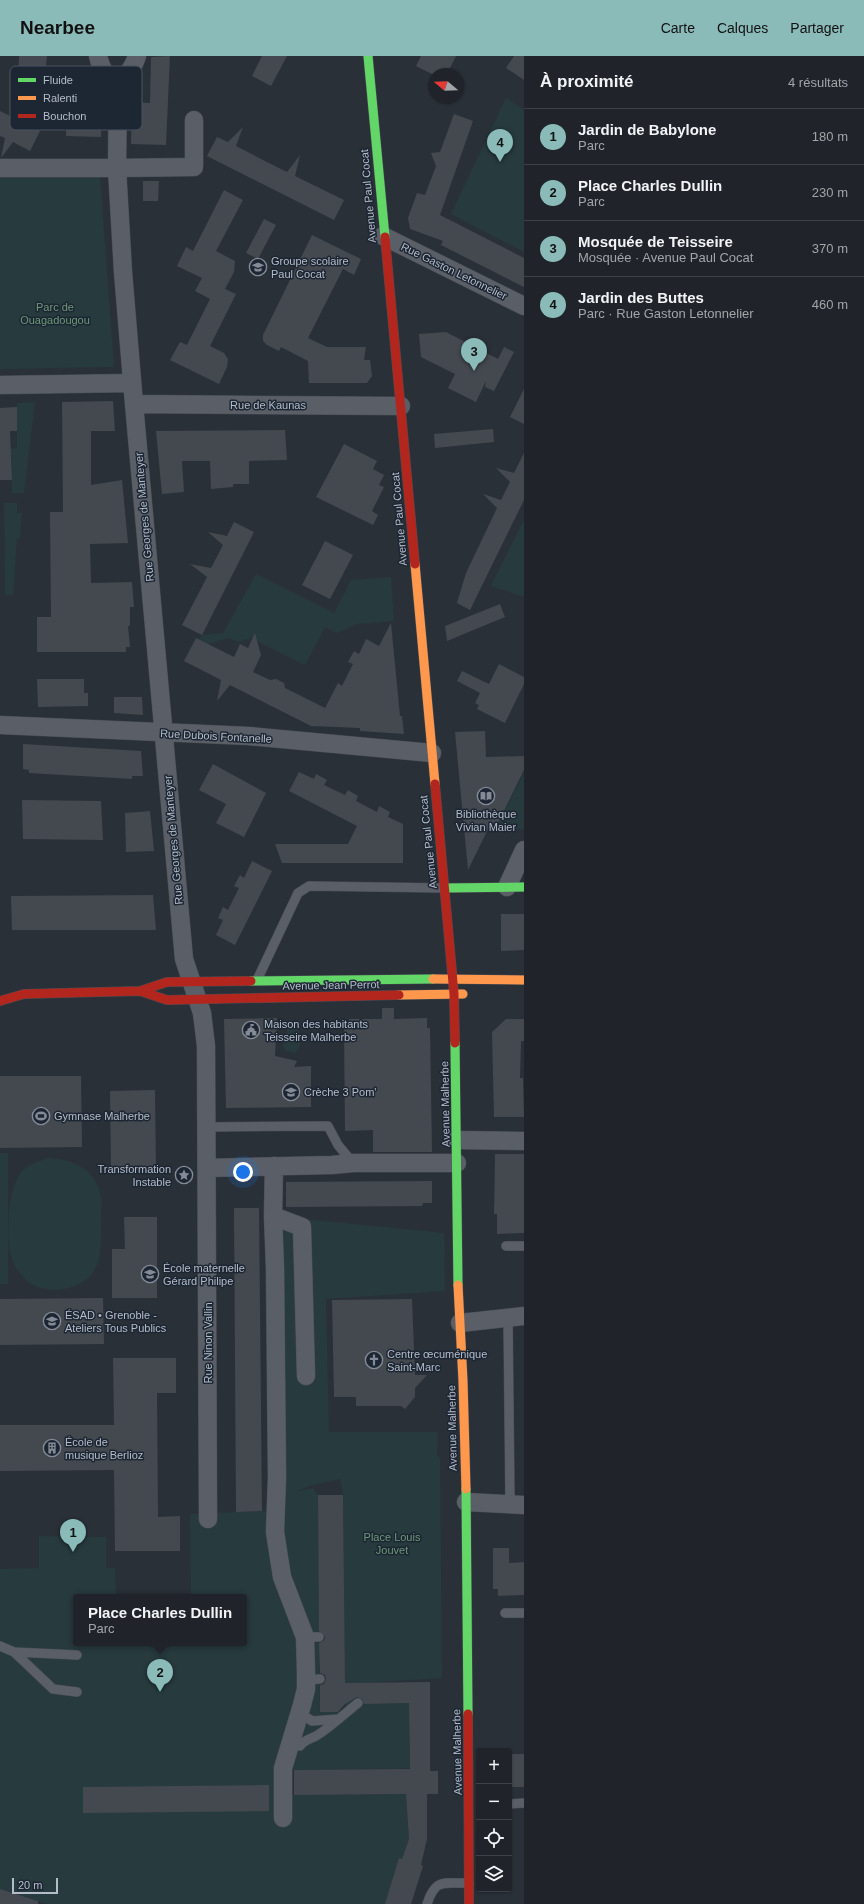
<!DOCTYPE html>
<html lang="fr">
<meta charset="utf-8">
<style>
:root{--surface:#20242a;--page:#2d3036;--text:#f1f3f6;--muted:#a2a4a8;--line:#3d4147;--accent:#8bbbb9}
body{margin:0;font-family:Arial,sans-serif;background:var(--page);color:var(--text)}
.controls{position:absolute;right:12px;bottom:12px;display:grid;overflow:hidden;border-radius:4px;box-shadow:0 1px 3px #0004}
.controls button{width:36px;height:36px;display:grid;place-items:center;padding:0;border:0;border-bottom:1px solid var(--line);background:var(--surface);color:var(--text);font:20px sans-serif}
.compass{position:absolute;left:428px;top:12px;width:36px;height:36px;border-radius:50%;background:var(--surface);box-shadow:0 1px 3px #0004;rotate:289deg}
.scale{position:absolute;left:12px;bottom:10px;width:46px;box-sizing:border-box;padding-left:4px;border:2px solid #b4bcc9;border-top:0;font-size:11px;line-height:14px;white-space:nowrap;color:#b4bcc9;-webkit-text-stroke:3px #1d2633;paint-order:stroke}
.you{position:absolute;left:243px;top:1116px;width:14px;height:14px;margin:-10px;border:3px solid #fff;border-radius:50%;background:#1a73e8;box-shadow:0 0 0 6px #1a73e833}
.badge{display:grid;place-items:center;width:26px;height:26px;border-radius:50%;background:var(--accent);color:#111;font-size:13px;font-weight:700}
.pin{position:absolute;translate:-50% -33px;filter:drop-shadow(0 1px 2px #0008)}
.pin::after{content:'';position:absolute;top:21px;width:14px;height:12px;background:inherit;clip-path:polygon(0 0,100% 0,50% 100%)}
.popup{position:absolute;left:73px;top:1538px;width:174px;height:52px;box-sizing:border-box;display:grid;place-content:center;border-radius:4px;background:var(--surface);filter:drop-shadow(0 1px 3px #0005);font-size:13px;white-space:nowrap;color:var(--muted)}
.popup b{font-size:15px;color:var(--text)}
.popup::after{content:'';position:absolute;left:50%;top:100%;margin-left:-8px;border:8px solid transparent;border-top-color:var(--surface)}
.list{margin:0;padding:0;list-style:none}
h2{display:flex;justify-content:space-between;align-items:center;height:52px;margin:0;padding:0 16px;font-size:17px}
h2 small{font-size:13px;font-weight:400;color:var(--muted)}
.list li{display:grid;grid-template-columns:26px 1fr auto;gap:12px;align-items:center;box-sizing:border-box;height:56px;padding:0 16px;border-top:1px solid var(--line)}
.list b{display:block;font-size:15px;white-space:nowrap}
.list p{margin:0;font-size:13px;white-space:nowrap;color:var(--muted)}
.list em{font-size:13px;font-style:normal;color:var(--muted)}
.icon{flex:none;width:22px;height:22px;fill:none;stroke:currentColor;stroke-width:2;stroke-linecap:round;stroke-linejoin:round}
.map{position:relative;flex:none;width:524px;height:1848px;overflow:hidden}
header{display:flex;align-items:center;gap:24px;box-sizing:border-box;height:56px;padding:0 20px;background:var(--accent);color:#111}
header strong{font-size:19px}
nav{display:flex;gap:22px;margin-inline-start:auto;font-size:14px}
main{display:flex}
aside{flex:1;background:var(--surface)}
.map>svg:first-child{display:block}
.green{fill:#273a3e;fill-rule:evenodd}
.building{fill:#444950}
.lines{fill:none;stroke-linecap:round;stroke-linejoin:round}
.lane-casing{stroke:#484c53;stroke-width:10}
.street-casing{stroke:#484c53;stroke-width:19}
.fast-casing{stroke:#484c53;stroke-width:10}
.slow-casing{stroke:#484c53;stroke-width:10}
.jam-casing{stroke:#484c53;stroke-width:10}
.lane{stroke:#5a5e66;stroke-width:9}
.street{stroke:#5a5e66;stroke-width:18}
.fast{stroke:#63d668;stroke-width:9}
.slow{stroke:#ff974d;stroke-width:9}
.jam{stroke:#b3261e;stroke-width:9}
.labels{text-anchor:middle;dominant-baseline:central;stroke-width:3;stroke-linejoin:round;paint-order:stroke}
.street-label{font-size:11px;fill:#b4bcc9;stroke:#1d2633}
.poi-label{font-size:11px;fill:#b4bcc9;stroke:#1d2633;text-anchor:start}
.park-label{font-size:11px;fill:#6b9a76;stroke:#1d2633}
.key{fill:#1d2633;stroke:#4a5360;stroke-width:1}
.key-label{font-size:11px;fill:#b4bcc9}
</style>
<header>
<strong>Nearbee</strong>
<nav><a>Carte</a><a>Calques</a><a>Partager</a></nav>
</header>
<main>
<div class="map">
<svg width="524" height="1848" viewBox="0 0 524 1848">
<rect width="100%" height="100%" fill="#2a3038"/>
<path class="green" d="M506,42L524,54V196L451,158Z
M0,119L100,120L114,311L0,313Z
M35,346L24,437H12V401L6,400V393L17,392V347Z
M4,447H17V457H22L20,482H17L13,539H5Z
M524,464V541L491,530Z
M256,518L334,557L351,524L391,521L394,565L357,568L337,577L325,571L305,609L251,582L238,586L228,582L202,590L197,587L202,579L223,577Z
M524,717V774L498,767Z
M288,971L296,972L301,978L300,990L296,997L286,995L283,990Z
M0,1097H8V1228H0Z
M47,1102C73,1103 96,1113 101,1141C102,1149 101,1160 101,1168C101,1184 102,1198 95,1213C85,1233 52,1239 33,1229C26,1226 21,1218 16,1212C4,1193 7,1138 19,1119C25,1109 38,1106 47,1102Z
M273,1160L444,1177L445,1235L326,1243L329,1376H438L437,1399L440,1402L442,1622L364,1627L365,1648L402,1647L410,1645L409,1702H430L428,1712L292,1714V1739L406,1738L409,1783L385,1848H47L0,1833V1513L39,1512V1480L106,1481V1512H115L116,1540L191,1539L190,1458L262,1455L277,1457ZM340,1423L343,1439L345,1655L320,1656L318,1439L313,1432L296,1436L309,1430ZM76,1541H244V1587H76Z"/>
<path class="building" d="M19,0H47L46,11H50V32H18Z
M170,0L166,89L131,88L132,46L150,47L151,1Z
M262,0H287L271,30L252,20Z
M421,0H456L447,18H432L416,10Z
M514,0H524V24L506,12Z
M67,38L102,39L101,81L66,80Z
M0,55L40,75L30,95L13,86L1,102L5,82L0,80Z
M454,58L473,65L440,159L524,202V231L441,189L443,185L410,173L408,162L417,137L425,139L436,110L431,97L440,96Z
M243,71L236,90L263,104L287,116L300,99L295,120L344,144L334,164L207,100L217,81L228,86Z
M143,125H159L158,145H143Z
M224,134L243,144L216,195L235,205L234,216L225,233L236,238L210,290L224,297L228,303L227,311L219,328L170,304L180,286L187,289L210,243L195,235L202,222L177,210L186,191L193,195Z
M264,163L276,169L258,203L246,197Z
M312,179L361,203L354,219L343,213L308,282L327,291H366L364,304H370L372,320L367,327H309L308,305L281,291L279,295L267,289L263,285V279Z
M446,276L498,303L504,291L514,296L494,335L485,331L486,325L476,346L448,332L455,318L421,301L419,278Z
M524,333V368L510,361Z
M113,345L115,375H91V429L122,424L128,487L90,488L91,527L132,526L134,551H130V570H128L130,591H126V596H37V561H51L50,456H63L62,346Z
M17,351V375H10L12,424H0V352Z
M493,373L494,386L435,392L434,378Z
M285,374L287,404L249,405V428H233V431L211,433L210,405H182L184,436L162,438L156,375Z
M344,388L377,405L373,413L384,419L379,429L384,431L372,455L378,459L373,469L316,441Z
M524,397V444L470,554L457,547L466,517L497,452L483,438L501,444L510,426L496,412L514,417Z
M234,466L254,476L202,579L182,569L207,521L190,508L211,512L223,489L208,476L227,480Z
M325,485L353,499L330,543L302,529Z
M500,548L505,561L447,585L445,570Z
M391,567L400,660H402L404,678L360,675V672L311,670L230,629L217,645L221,624L184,605L196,582L234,601L240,588L248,592L255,577L261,599L253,616L270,624L276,623L284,627L285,632L325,652L338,627L342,630L353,608L348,606L354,595L359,598L366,583L379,590Z
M499,608L524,621V628L505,667L477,653L479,649L475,647L480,637L457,625L462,615L489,628Z
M37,623H84V637H88V650L38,651Z
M114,641H142L143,659L114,657Z
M485,675L486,701L524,700V714L498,767H491L468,814L455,676Z
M23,688L141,695L143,720H132V723L29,717V714L23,713Z
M213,708L266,737L244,781L216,767L226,748L199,734Z
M299,716L314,723L316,718L327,724L324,729L345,739L348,734L358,740L356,745L377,756L379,750L390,756L388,761L403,768V807H282L275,788H348L357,770L289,735Z
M22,744L101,745L103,784L23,783Z
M150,755L154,795L126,796L125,757Z
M252,805L272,815L235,889L216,879L223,864L218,862L223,851L228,854L239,832L234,830L240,819L244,822Z
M153,839L156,874H12L11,840Z
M501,858H524V894L501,895Z
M382,952H394V963L427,962V972H430L432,1096H373V1074L345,1075L344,973H350L349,963H382Z
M277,962L275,1000L297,1005L294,1011L311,1010V1051L226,1052L224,963Z
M506,963H524V985H521L520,1022H523L524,1061H494L492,976Z
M0,1020H81L82,1091L0,1092Z
M155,1034L156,1115L111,1116L110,1035Z
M495,1098H524V1177L497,1178V1158H494Z
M432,1125V1147H423L422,1150L286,1151V1126Z
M234,1152H259L262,1455L236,1456Z
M124,1161H157V1242H112V1193H125Z
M103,1242L104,1288L0,1289V1243Z
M412,1243L415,1319H427L415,1332V1341L405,1353L401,1350H356V1341H334L332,1244Z
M113,1302H176V1337H157L158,1461L180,1460V1495H115L114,1414L0,1415V1369H114Z
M318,1439H343L345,1627L430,1626V1715H438V1738H427V1783L421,1809L423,1810L411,1848H385L399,1802L402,1803L409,1783L406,1738L294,1739V1714L410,1713L409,1647L364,1648L362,1643L357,1641L345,1648L338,1656H320V1629L324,1628L326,1623L325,1619L320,1617L319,1587L324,1584L325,1581L319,1575Z
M493,1492H509V1507L524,1506V1539L498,1540V1533H493Z
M509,1698H524V1731H509Z
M269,1729V1755L83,1757V1731Z
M0,1833L38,1845V1848H0Z"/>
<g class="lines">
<defs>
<path id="lane" d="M257,924L298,837L309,830L444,832
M206,1071L328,1070L338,1089L353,1107
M506,1190H524
M508,1261L510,1447
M505,1557H524
M305,1581H319
M0,1590L14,1596L53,1633L77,1636
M14,1596L77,1599
M306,1624L320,1623
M300,1657L312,1665L339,1663
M300,1690C304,1684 310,1683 316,1680C331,1671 344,1658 358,1647
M509,1748L524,1747
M427,1848C436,1821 444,1828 469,1827"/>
<path id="street" d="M98,0C106,33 127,30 137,0
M118,24L117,112L194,111V64
M0,112H117L123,216L134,348L184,903L202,957L206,990L208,1463
M383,180L524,250
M0,329L132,327
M134,348L401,350
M0,669L249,680L432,697
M507,831L524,794
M457,1084L524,1085
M274,1110L273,1160L302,1171L306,1320
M207,1112L332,1109L353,1107H457
M273,1160L275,1212L277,1421L275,1476L282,1521L305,1581L306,1617V1633L302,1649L283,1712V1762
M460,1267L524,1260
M466,1446L524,1449"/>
<path id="fast" d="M368,0L385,181
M445,832L524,831
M251,925L433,923
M455,987L458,1229
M466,1433L468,1658"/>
<path id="slow" d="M415,508L435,728
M433,923L524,924
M399,939L463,938
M458,1229L463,1325L466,1433"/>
<path id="jam" d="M385,181L415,508
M435,728L454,938L455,987
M140,935L167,944L399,939
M0,945L24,938L140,935L167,926L251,925
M468,1658L469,1848"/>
</defs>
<use href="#lane" class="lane-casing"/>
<use href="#street" class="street-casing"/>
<use href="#fast" class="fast-casing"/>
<use href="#slow" class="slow-casing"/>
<use href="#jam" class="jam-casing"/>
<use href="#lane" class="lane"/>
<use href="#street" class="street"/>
<use href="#fast" class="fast"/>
<use href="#slow" class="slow"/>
<use href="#jam" class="jam"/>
</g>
<defs>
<symbol id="school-ring" viewBox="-11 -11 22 22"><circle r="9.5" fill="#1d2633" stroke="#848b96" stroke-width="1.5"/><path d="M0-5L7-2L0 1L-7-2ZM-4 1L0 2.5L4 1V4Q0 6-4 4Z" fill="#848b96"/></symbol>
<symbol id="library-ring" viewBox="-11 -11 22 22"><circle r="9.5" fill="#1d2633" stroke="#848b96" stroke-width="1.5"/><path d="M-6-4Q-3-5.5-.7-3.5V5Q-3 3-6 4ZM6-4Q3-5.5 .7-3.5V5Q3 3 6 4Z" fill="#848b96"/></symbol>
<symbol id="civic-ring" viewBox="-11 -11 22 22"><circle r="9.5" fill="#1d2633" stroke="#848b96" stroke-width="1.5"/><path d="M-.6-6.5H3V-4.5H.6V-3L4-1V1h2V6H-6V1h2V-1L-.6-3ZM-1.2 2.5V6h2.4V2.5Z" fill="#848b96"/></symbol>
<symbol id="stadium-ring" viewBox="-11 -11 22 22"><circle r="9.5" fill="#1d2633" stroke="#848b96" stroke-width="1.5"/><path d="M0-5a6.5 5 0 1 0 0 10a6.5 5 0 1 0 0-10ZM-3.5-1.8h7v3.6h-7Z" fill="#848b96"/></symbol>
<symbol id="sight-ring" viewBox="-11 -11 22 22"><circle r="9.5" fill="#1d2633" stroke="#848b96" stroke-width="1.5"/><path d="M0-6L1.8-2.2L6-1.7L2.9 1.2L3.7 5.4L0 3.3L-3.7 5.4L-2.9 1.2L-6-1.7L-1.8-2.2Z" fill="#848b96"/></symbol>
<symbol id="university-ring" viewBox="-11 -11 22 22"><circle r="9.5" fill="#1d2633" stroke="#848b96" stroke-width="1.5"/><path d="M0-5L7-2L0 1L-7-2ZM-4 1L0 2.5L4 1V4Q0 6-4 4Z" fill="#848b96"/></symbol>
<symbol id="church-ring" viewBox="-11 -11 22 22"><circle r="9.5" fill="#1d2633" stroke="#848b96" stroke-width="1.5"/><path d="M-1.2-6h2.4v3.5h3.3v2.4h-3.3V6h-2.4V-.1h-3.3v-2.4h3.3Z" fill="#848b96"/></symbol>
<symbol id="building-ring" viewBox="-11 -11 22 22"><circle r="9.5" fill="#1d2633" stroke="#848b96" stroke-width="1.5"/><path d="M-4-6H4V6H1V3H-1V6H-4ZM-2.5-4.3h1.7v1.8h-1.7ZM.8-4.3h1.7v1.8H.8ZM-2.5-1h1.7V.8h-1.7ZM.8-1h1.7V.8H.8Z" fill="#848b96"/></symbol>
</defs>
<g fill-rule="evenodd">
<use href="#school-ring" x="248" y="201" width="20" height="20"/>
<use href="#library-ring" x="476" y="730" width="20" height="20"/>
<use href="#civic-ring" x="241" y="964" width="20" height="20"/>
<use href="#school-ring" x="281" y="1026" width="20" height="20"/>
<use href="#stadium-ring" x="31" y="1050" width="20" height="20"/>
<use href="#sight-ring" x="174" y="1109" width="20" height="20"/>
<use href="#school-ring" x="140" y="1208" width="20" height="20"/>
<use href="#university-ring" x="42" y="1255" width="20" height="20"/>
<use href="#church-ring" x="364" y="1294" width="20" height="20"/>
<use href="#building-ring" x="42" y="1382" width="20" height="20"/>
</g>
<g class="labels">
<g class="street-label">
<text transform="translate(368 140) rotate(-95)">Avenue Paul Cocat</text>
<text transform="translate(454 215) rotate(26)">Rue Gaston Letonnelier</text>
<text x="268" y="349">Rue de Kaunas</text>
<text transform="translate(144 461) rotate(-95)">Rue Georges de Manteyer</text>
<text transform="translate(399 463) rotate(-95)">Avenue Paul Cocat</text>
<text transform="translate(216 680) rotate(3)">Rue Dubois Fontanelle</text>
<text transform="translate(173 784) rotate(-95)">Rue Georges de Manteyer</text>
<text transform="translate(428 786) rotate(-96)">Avenue Paul Cocat</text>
<text transform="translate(331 929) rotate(-1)">Avenue Jean Perrot</text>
<text transform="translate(445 1048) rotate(-91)">Avenue Malherbe</text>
<text transform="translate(208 1287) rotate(-90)">Rue Ninon Vallin</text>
<text transform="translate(452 1372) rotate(-91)">Avenue Malherbe</text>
<text transform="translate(457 1696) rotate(-91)">Avenue Malherbe</text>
</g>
<g class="poi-label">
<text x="271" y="205">Groupe scolaire<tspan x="271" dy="13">Paul Cocat</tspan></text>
<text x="486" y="758" text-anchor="middle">Bibliothèque<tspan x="486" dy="13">Vivian Maier</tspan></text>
<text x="264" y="968">Maison des habitants<tspan x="264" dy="13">Teisseire Malherbe</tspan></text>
<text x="304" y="1036">Crèche 3 Pom'</text>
<text x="54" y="1060">Gymnase Malherbe</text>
<text x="171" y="1113" text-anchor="end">Transformation<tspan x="171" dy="13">Instable</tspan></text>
<text x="163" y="1212">École maternelle<tspan x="163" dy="13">Gérard Philipe</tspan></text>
<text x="65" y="1259">ÉSAD • Grenoble -<tspan x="65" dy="13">Ateliers Tous Publics</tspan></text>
<text x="387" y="1298">Centre œcuménique<tspan x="387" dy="13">Saint-Marc</tspan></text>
<text x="65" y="1386">École de<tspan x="65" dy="13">musique Berlioz</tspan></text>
</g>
<g class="park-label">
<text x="55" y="251">Parc de<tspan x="55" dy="13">Ouagadougou</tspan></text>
<text x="392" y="1481">Place Louis<tspan x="392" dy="13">Jouvet</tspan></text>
</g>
</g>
<rect x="10" y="10" width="132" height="64" rx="6" class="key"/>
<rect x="18" y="22" width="18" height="4" fill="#63d668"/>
<rect x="18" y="40" width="18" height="4" fill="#ff974d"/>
<rect x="18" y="58" width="18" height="4" fill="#b3261e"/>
<g class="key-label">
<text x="43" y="28">Fluide</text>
<text x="43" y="46">Ralenti</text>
<text x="43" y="64">Bouchon</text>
</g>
</svg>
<div class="controls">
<button>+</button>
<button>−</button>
<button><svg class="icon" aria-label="locate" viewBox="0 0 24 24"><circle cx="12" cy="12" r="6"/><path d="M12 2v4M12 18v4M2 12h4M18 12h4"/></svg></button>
<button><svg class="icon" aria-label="layers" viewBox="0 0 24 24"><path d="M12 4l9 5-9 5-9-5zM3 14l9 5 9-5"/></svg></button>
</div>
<svg class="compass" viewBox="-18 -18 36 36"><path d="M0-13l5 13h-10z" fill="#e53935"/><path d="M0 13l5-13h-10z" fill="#a2a4a8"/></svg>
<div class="scale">20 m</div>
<div class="you"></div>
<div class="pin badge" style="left:73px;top:1496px">1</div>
<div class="pin badge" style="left:160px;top:1636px">2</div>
<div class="popup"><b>Place Charles Dullin</b>Parc</div>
<div class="pin badge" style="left:474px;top:315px">3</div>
<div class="pin badge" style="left:500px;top:106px">4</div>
</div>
<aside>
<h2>À proximité<small>4 résultats</small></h2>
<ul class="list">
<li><span class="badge">1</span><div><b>Jardin de Babylone</b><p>Parc</p></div><em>180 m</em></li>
<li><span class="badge">2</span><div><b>Place Charles Dullin</b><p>Parc</p></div><em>230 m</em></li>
<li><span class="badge">3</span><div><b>Mosquée de Teisseire</b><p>Mosquée · Avenue Paul Cocat</p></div><em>370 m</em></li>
<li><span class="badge">4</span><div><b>Jardin des Buttes</b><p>Parc · Rue Gaston Letonnelier</p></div><em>460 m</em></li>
</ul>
</aside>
</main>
